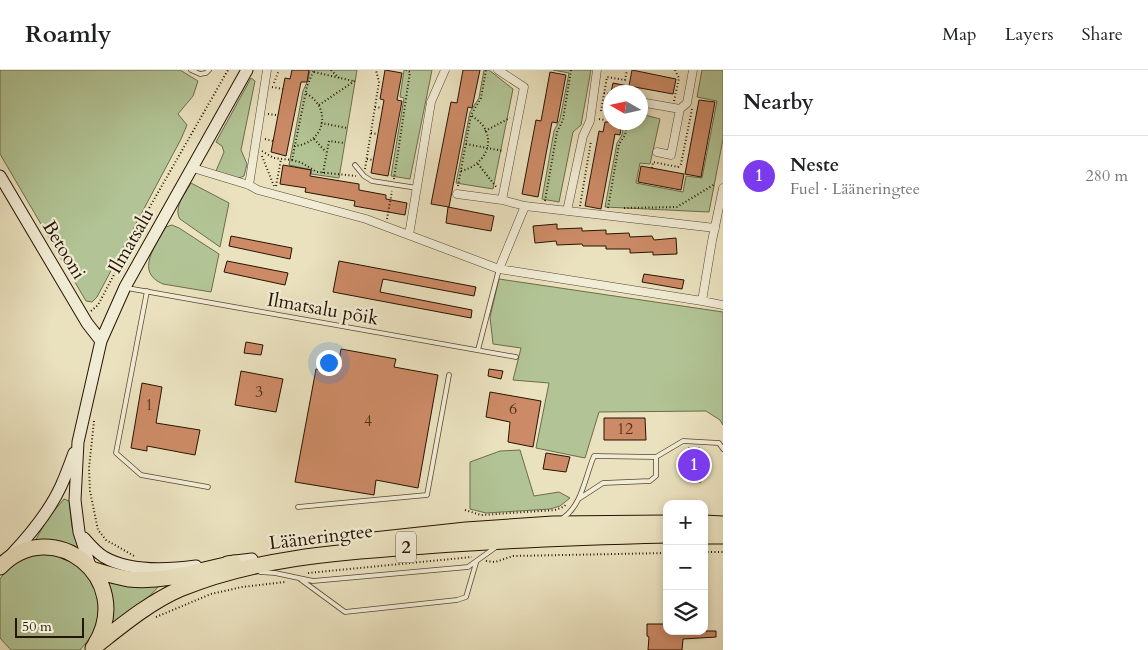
<!DOCTYPE html>
<meta charset="utf-8">
<style>
:root{--surface:#fff;--page:#f6f6f6;--text:#202124;--muted:#757577;--line:#e0e0e0;--accent:#7c3aed}
body{margin:0;font-family:Cardo,serif;background:var(--page);color:var(--text)}
.controls{position:absolute;right:15px;bottom:15px;display:grid;overflow:hidden;border-radius:10px;box-shadow:0 2px 8px #0003}
.controls button{width:45px;height:45px;display:grid;place-items:center;padding:0;border:0;border-bottom:1px solid var(--line);background:var(--surface);color:var(--text);font:25px sans-serif}
.compass{position:absolute;left:603px;top:15px;width:45px;height:45px;border-radius:50%;background:var(--surface);box-shadow:0 2px 8px #0003;rotate:279deg}
.scale{position:absolute;left:15px;bottom:12px;width:69px;box-sizing:border-box;padding-left:5px;border:2px solid #271301;border-top:0;font-size:14px;line-height:18px;white-space:nowrap;color:#271301;-webkit-text-stroke:4px #f1ecd5;paint-order:stroke}
.you{position:absolute;left:328px;top:292px;width:18px;height:18px;margin:-12px;border:4px solid #fff;border-radius:50%;background:#1a73e8;box-shadow:0 0 0 8px #1a73e833}
.badge{display:grid;place-items:center;width:32px;height:32px;border-radius:50%;background:var(--accent);color:#fff;font-size:16px;font-weight:700}
.pin{position:absolute;translate:-50% -50%;border:2px solid #fff;box-shadow:0 1px 5px #0006}
.list{margin:0;padding:0;list-style:none}
h2{display:flex;justify-content:space-between;align-items:center;height:65px;margin:0;padding:0 20px;font-size:21px}
h2 small{font-size:16px;font-weight:400;color:var(--muted)}
.list li{display:grid;grid-template-columns:32px 1fr auto;gap:15px;align-items:center;box-sizing:border-box;height:80px;padding:0 20px;border-top:1px solid var(--line)}
.list b{display:block;font-size:19px;white-space:nowrap}
.list p{margin:0;font-size:16px;white-space:nowrap;color:var(--muted)}
.list em{font-size:16px;font-style:normal;color:var(--muted)}
.icon{flex:none;width:28px;height:28px;fill:none;stroke:currentColor;stroke-width:2;stroke-linecap:round;stroke-linejoin:round}
.map{position:relative;flex:none;width:723px;height:580px;overflow:hidden}
header{display:flex;align-items:center;gap:30px;box-sizing:border-box;height:70px;padding:0 25px;background:var(--surface);border-bottom:1px solid var(--line)}
header strong{font-size:24px}
nav{display:flex;gap:28px;margin-inline-start:auto;font-size:18px}
main{display:flex}
aside{flex:1;background:var(--surface)}
.map>svg:first-child{display:block}
.green{fill:#b2c495;stroke:#6c6c4b}
.building{fill:#cc8b66;stroke:#271301}
.lines{fill:none;stroke-linecap:round;stroke-linejoin:round}
.lane-casing{stroke:#584630;stroke-width:5.5}
.street-casing{stroke:#584630;stroke-width:9}
.secondary-casing{stroke:#271301;stroke-width:13}
.highway-casing{stroke:#271301;stroke-width:17}
.path{stroke:#271301;stroke-width:2;stroke-dasharray:1 2.5;stroke-linecap:butt}
.lane{stroke:#f1ecd5;stroke-width:4}
.street{stroke:#f1ecd5;stroke-width:8}
.secondary{stroke:#f1ecd5;stroke-width:11}
.highway{stroke:#eae1be;stroke-width:15}
.labels{text-anchor:middle;dominant-baseline:central;stroke-width:4.5;stroke-linejoin:round;paint-order:stroke}
.number-label{font-size:16px;fill:#50311a}
.shield{fill:#f1ecd5;stroke:#645441;stroke-width:1}
.shield-label{font-size:18px;font-weight:bold;fill:#271301}
.street-label{font-size:19px;fill:#271301;stroke:#f1ecd5}
</style>
<header>
<strong>Roamly</strong>
<nav><a>Map</a><a>Layers</a><a>Share</a></nav>
</header>
<main>
<div class="map">
<svg width="723" height="580" viewBox="0 0 723 580">
<rect width="100%" height="100%" fill="#eae1be"/>
<filter id="stains"><feTurbulence type="fractalNoise" baseFrequency=".004" numOctaves="4"/><feColorMatrix values="0 0 0 0 .2 0 0 0 0 .09 0 0 0 0 .02 0 0 0 .5 -.17"/></filter>
<radialGradient id="worn" r=".72"><stop offset=".6" stop-color="#630" stop-opacity="0"/><stop offset="1" stop-color="#630" stop-opacity=".3"/></radialGradient>
<path class="green" d="M0,0H180L198,11L193,26L178,44L187,55L181,69L97,227L92,232L86,231L0,84Z
M310,0H357L339,108L311,104L312,100L289,95L303,21L308,10Z
M404,0H432L410,109L391,106L404,28L400,27Z
M484,0H489L513,19L493,119L456,113L470,42L479,28Z
M553,0H591L581,55L573,62L559,132L542,129L554,61L560,49L569,3Z
M702,0H723V69L709,142L605,137L617,73L622,65L624,53L640,52L641,44L660,49L650,94L640,93L636,113L683,122L686,106L702,108L717,31L697,27Z
M251,8L255,11L241,80L247,94L244,106C236,111 225,104 216,101L224,82L222,76L216,72Z
M191,113L229,133L220,177L180,149C173,138 185,124 191,113Z
M172,155L179,158L219,184L211,222L163,214C134,202 156,175 166,157Z
M499,209L723,242V355L720,350L706,341L599,342L585,388L536,378L549,313L513,310L521,278L493,274L490,247Z
M520,380L534,426L559,422L570,428L560,436L550,439L486,443L470,439V392L500,381Z
M64,429L69,431L72,457L79,477L78,480L35,471L48,448Z
M37,484C43,484 50,483 56,485C85,492 105,521 98,550C95,562 88,571 80,580H11L0,568V509C9,495 21,489 37,484Z
M106,510L159,516L146,530L110,558Z"/>
<path class="building" d="M292,0H309L307,12H301L286,86L271,82L285,8L290,9Z
M385,0L402,3L397,30L402,31L388,106L371,103L384,30L380,29Z
M463,0H480L472,38L468,37L449,137L431,134L451,32L457,33Z
M632,0L676,9L673,24L629,16Z
M550,2L566,5L557,53L552,52L538,127L522,124L536,50L541,51Z
M613,13L628,16L627,22H611Z
M699,30L715,32L701,107L685,104Z
M605,52H622L620,65L615,64L601,139L585,136L599,61L603,62Z
M283,95L311,100L310,106L359,114V120L386,125V129L407,133L405,145L354,136L355,131L305,122L306,118L280,114Z
M641,96L684,104L681,120L638,112Z
M448,137L494,146L491,161L446,153Z
M557,154V159L582,158V161L606,160V164L629,163L630,167L652,166L654,170L676,168L677,184L653,185V182L630,183V179H606V176H583L582,174L557,175L556,171L535,173L533,156Z
M231,166L292,178L290,189L229,176Z
M227,191L288,203L285,215L224,202Z
M339,191L476,217L474,226L383,209L380,222L472,240L471,248L333,222Z
M644,204L684,210L682,219L642,212Z
M246,272L263,275L261,285L244,283Z
M341,279L396,289L394,297L438,305L418,418L376,410L374,425L295,412L316,299L337,303Z
M489,299L503,301L501,309L488,306Z
M241,301L283,309L276,342L235,335Z
M142,313L162,317L156,353L200,360L195,385L147,376V381L131,378Z
M490,322L541,331L533,377L508,372L510,352L486,347Z
M604,348H645L646,370H604Z
M688,378H700L701,412H689Z
M546,383L570,387L566,402L543,399Z
M647,554H667V561H716V567L683,569L682,580H648L649,567L647,566Z"/>
<g class="lines">
<defs>
<path id="lane" d="M191,0L200,4L206,3L209,0
M355,95L364,106L372,111L417,118
M127,218L516,287
M147,221L116,383L141,405L208,417
M478,280L499,199
M580,428L603,413L650,411L656,406V387
M298,437L427,425L449,305
M563,448C582,435 585,407 594,386L656,387L683,371L719,373L723,379
M260,502L275,503L313,511L468,497L496,477
M300,509L345,542L457,530L466,527L476,493"/>
<path id="street" d="M640,32L680,39
M657,82L671,85L680,39L687,33L693,0
M193,98L249,115L258,120L366,149L499,199L702,231
M249,115L267,0
M723,118L712,171L702,231L723,235
M457,124L502,130L524,17L498,0
M502,130L525,136
M567,141L583,66L590,51L597,0
M409,165L431,32L445,0
M499,199L525,136L715,158"/>
<path id="secondary" d="M0,106L87,253L101,271
M84,468C90,475 96,482 104,487C130,502 167,500 196,496
M11,485C29,466 50,440 61,416C66,405 70,394 74,383
M227,492L252,489
M91,499L79,462L75,430L78,372L101,271L125,217L247,0"/>
<path id="highway" d="M704,453L723,454
M704,466H723
M355,472L466,460L553,454L667,453
M0,497C52,443 136,508 95,575
M91,499C104,503 116,507 129,509C164,513 201,500 234,493
M93,578C120,557 148,533 180,519C257,487 343,482 425,476C505,470 586,467 667,465"/>
</defs>
<use href="#lane" class="lane-casing"/>
<use href="#street" class="street-casing"/>
<use href="#secondary" class="secondary-casing"/>
<use href="#highway" class="highway-casing"/>
<path class="path" d="M331,0L339,8
M314,2L353,11
M274,13L279,0
M272,17L283,19
M604,23L610,24
M674,31L679,8L675,0
M319,35L356,10
M375,37L383,38
M601,41L607,7L625,10L627,0
M268,44L277,45
M599,49L606,50
M321,53L347,58
M485,61L510,48
M371,63L378,64
M265,69L273,71
M314,69L326,82
M466,74L503,81
M294,76C325,74 333,37 305,23
M262,81L274,88L292,90L307,16L314,0
M262,86L274,116
M367,89L373,90
M292,90L302,93L317,102L356,106
M478,94L497,118
M652,98L653,92L678,97L681,94L692,39
M365,99L379,12L376,0
M461,101C479,97 495,79 485,59C482,53 476,49 471,45
M323,103L329,71L344,73
M394,109L410,2L406,0
M276,116L281,89
M458,116L471,45L481,28L486,0
M545,131L557,62L563,50L571,0
M580,136L591,71
M608,138L619,74L625,65L627,52
M624,138L677,137L715,114
M387,149L392,121
M91,241L98,235L148,140L228,0
M94,351L89,398L90,421L98,460L106,470L136,487
M465,440L481,445L555,440L563,437L567,434
M704,482H723
M486,491L495,492L513,486L667,483
M308,503L472,487
M156,547L211,524L242,517L285,512"/>
<use href="#lane" class="lane"/>
<use href="#street" class="street"/>
<use href="#secondary" class="secondary"/>
<use href="#highway" class="highway"/>
</g>
<g class="labels">
<g class="number-label">
<text x="259" y="322">3</text>
<text x="149" y="335">1</text>
<text x="513" y="339">6</text>
<text x="368" y="351">4</text>
<text x="625" y="359">12</text>
</g>
<rect class="shield" x="396" y="461.5" width="20" height="31" rx="4"/>
<g class="shield-label">
<text x="406" y="477">2</text>
</g>
<g class="street-label">
<text transform="translate(131 171) rotate(-60)">Ilmatsalu</text>
<text transform="translate(64 180) rotate(59)">Betooni</text>
<text transform="translate(323 239) rotate(10)">Ilmatsalu põik</text>
<text transform="translate(321 467) rotate(-7)">Lääneringtee</text>
</g>
</g>
<rect width="100%" height="100%" filter="url(#stains)"/>
<rect width="100%" height="100%" fill="url(#worn)"/>
</svg>
<div class="controls">
<button>+</button>
<button>−</button>
<button><svg class="icon" aria-label="layers" viewBox="0 0 24 24"><path d="M12 4l9 5-9 5-9-5zM3 14l9 5 9-5"/></svg></button>
</div>
<svg class="compass" viewBox="-18 -18 36 36"><path d="M0-13l5 13h-10z" fill="#e53935"/><path d="M0 13l5-13h-10z" fill="#757577"/></svg>
<div class="scale">50 m</div>
<div class="you"></div>
<div class="pin badge" style="left:694px;top:395px">1</div>
</div>
<aside>
<h2>Nearby<small></small></h2>
<ul class="list">
<li><span class="badge">1</span><div><b>Neste</b><p>Fuel · Lääneringtee</p></div><em>280 m</em></li>
</ul>
</aside>
</main>
